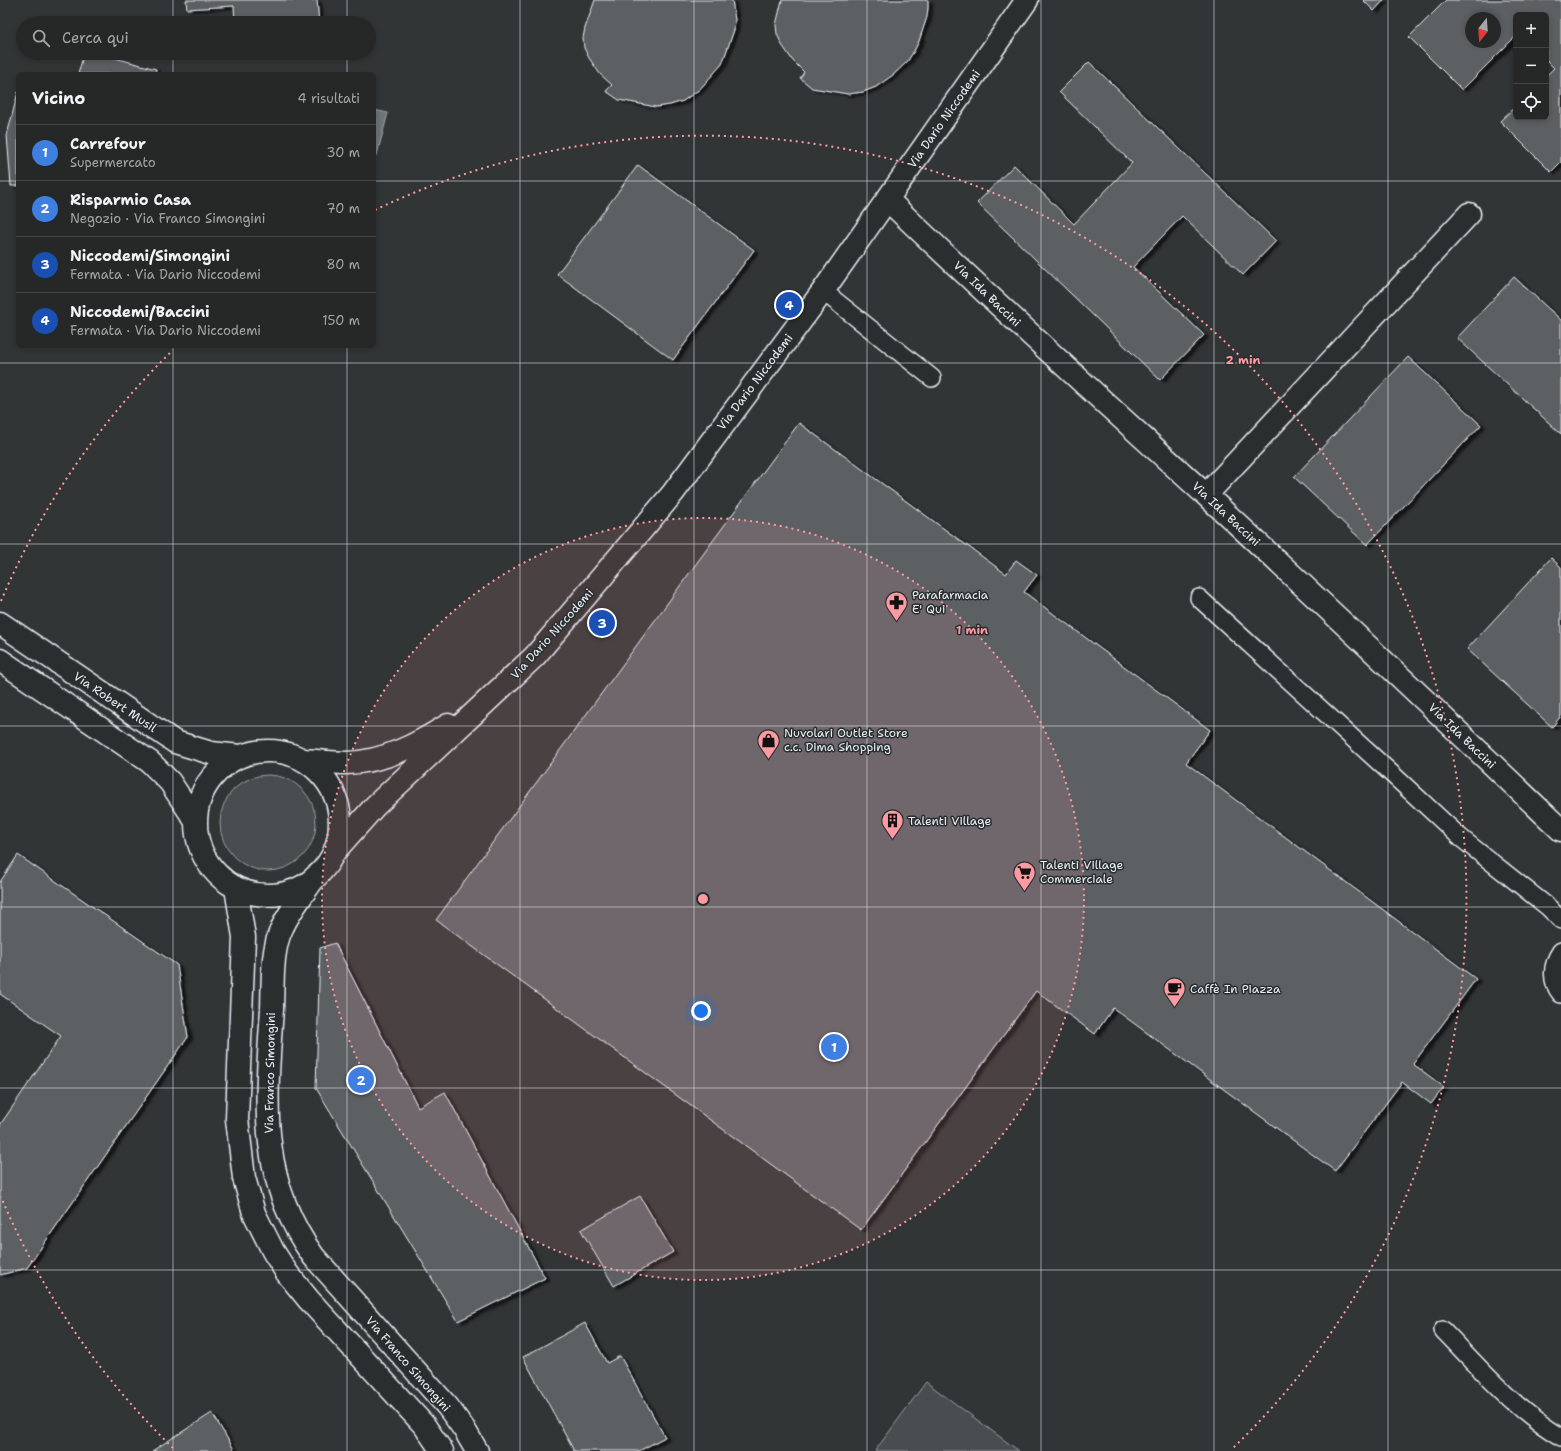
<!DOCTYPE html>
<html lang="it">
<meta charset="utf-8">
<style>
:root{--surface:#262828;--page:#2e3030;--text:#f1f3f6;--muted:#a4a6a8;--line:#424445;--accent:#8abfa5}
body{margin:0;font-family:"Shantell Sans",sans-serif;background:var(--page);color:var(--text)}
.controls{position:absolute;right:12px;top:12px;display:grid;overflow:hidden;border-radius:6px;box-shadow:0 2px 6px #0003}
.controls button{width:36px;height:36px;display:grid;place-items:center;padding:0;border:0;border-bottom:1px solid var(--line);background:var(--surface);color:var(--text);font:20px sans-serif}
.compass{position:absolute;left:1465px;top:12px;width:36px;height:36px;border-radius:50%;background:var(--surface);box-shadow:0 2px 6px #0003;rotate:197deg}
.you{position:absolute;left:701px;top:1011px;width:14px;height:14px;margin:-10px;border:3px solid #fff;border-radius:50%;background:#1a73e8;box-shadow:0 0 0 6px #1a73e833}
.badge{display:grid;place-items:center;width:26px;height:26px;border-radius:50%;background:var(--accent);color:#fff;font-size:13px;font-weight:700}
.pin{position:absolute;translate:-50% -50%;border:2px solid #fff;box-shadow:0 1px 4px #0006}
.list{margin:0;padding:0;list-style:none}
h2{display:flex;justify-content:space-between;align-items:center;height:52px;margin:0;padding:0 16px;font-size:17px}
h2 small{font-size:13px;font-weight:400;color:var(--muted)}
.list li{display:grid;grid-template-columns:26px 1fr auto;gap:12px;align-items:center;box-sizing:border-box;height:56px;padding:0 16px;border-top:1px solid var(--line)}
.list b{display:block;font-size:15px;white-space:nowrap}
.list p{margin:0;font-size:13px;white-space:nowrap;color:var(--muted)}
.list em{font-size:13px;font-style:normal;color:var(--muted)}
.icon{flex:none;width:22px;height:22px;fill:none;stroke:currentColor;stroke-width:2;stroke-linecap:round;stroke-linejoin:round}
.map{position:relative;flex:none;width:1561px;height:1451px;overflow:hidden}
.search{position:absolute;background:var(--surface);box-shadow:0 2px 6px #0003;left:16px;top:16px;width:360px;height:44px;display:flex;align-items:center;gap:10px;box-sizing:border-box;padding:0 14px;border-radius:22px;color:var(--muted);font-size:15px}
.panel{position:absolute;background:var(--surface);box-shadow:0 2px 6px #0003;left:16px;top:72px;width:360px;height:276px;border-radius:6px}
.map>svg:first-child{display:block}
.green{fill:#494d4f;stroke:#989fa4}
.water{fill:#6e7376;stroke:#9fa5aa}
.building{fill:#5c6063;stroke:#e8f1f8;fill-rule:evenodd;filter:url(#shadow)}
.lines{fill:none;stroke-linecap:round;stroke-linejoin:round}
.service-casing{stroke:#e8f1f8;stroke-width:20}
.minor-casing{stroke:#e8f1f8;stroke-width:25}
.service{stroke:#2a2d2e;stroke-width:17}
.minor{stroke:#2a2d2e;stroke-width:22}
.grid{fill:none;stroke:#e8f1f8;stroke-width:1;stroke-opacity:0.55}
.ring{fill:none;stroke:#ff9aa2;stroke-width:2;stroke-dasharray:2 4}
.labels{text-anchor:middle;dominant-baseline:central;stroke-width:3;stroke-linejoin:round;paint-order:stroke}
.street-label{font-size:12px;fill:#e8f1f8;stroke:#2a2d2e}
.poi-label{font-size:12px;fill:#e8f1f8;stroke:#2a2d2e;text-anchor:start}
.centre{fill:#ff9aa2;stroke:#2a2d2e;stroke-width:2}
.ring-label{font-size:12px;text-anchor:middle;font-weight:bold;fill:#ff9aa2;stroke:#2a2d2e;stroke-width:3;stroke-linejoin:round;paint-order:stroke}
</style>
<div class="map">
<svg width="1561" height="1451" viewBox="0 0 1561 1451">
<defs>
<filter id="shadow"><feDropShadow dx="4.5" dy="2.5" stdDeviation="1" flood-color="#0009"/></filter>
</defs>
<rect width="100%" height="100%" fill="#323536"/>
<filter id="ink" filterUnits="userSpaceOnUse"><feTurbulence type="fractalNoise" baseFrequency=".025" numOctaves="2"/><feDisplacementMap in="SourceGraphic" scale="8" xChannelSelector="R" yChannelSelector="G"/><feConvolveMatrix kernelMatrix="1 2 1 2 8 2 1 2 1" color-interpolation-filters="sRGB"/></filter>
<g filter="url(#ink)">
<path class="green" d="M220 823a48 48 0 1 1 96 0a48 48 0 1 1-96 0Z
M926,1382L1019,1451H875Z"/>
<path class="water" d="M374,110L388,113L377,155H374Z"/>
<path class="building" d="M186,0H317L319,23H235L234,6L187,9Z
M595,0H732L735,20L734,30L722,64L700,89L683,101L670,105L656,107L619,100L606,91L612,85L600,74L589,58L584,48L583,38L585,28Z
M782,0H928V7L927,17L919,41L914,51L907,62L893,75L876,87L863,92L848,94L812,88L800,78L804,72L793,61L782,45L777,34L776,25Z
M1363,0H1384L1374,11Z
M1446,0H1561V162L1551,172L1500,121L1516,106V117H1546V76L1554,68L1546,60V15H1516V36L1462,90L1409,37ZM1471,18H1495V42H1471Z
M84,53H96L156,69L155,74H78Z
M1089,62L1276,241L1243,275L1182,216L1133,267L1204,335L1160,380L977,203L1014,165L1074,224L1132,163L1059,92Z
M18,92V186H11L7,135Z
M638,165L754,250L673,360L557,274Z
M1514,277L1561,320V434L1457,338Z
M1408,357L1481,425L1367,545L1294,477Z
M799,423L1006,574L1016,560L1037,575L1024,592L1210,730L1186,763L1476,979L1413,1064L1444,1087L1431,1104L1402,1082L1335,1171L1113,1008L1095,1034L1036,991L861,1230L436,920Z
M1551,558L1561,567V716L1552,727L1467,649Z
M18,855L177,965L188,1037L27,1268L0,1275V1125L61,1036L0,994V882Z
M335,943L418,1107L445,1092L545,1278L458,1321L316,1088L320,948Z
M640,1196L673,1252L614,1286L581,1230Z
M585,1323L607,1363L620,1356L665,1437L639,1451H574L523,1357Z
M212,1413L235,1451H152Z"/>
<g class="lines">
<defs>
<path id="service" d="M823,291L932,378
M1199,598L1392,774L1461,838L1548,907L1561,920
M1561,951C1552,964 1550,981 1561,994
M1443,1330C1480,1368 1515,1410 1561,1437"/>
<path id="minor" d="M888,200C992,301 1100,398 1207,496C1326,606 1444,718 1561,830
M1206,495L1469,214
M0,623L175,742L211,753L240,756
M0,660L150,762L170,782L195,820
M196 823a72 72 0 1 1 144 0a72 72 0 1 1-144 0Z
M303,760C318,761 333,763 347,763C384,762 418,744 448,725
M334,852L375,806L535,656L673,493L823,291L1027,0
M315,877C304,893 290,910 282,928C271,950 273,984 272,1009C266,1099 257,1179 314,1257L448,1407L464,1429L477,1451
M236,888L244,937L237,1119L244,1178L254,1213L273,1251L287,1273L309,1300L424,1425L442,1451"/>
</defs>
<use href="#service" class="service-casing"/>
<use href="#minor" class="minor-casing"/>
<use href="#service" class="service"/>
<use href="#minor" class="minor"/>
</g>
</g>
<path class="grid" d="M173,0V23M347,0V23M520,0V1451M694,0V1451M867,0V1451M1041,0V1451M1214,0V1451M1388,0V1451M173,53V74M347,53V74M0,181H18M374,181H1561M173,346V1451M347,346V1451M0,363H1561M0,544H1561M0,726H1561M0,907H1561M0,1088H1561M0,1270H1561"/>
<circle cx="703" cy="899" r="381" fill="#ff9aa2" fill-opacity=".12"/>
<g class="ring">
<circle cx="703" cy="899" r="381"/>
<path d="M173 1448A763 763 0 0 1 1 1197M1 601A763 763 0 0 1 173 350M375 210A763 763 0 0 1 1233 1448"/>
</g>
<defs>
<symbol id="pharmacy-pin" viewBox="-11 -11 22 30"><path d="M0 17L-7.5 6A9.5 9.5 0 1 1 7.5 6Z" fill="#ff9aa2" stroke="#2a2d2e"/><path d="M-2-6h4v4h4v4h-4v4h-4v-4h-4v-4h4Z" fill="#111"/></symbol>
<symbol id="shop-pin" viewBox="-11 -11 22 30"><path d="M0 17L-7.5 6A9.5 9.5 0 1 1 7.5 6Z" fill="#ff9aa2" stroke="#2a2d2e"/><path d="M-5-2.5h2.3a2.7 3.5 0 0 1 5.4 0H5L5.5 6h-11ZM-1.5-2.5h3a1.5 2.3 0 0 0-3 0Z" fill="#111"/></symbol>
<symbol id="building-pin" viewBox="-11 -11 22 30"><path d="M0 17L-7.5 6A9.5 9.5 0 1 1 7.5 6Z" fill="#ff9aa2" stroke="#2a2d2e"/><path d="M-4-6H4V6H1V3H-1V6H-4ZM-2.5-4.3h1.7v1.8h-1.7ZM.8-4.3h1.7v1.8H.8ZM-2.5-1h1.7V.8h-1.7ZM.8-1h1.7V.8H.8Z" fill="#111"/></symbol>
<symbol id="supermarket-pin" viewBox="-11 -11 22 30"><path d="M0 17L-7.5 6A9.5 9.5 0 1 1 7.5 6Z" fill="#ff9aa2" stroke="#2a2d2e"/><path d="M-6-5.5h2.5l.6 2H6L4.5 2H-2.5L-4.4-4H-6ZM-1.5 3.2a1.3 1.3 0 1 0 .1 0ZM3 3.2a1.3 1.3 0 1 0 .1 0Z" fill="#111"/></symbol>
<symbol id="cafe-pin" viewBox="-11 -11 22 30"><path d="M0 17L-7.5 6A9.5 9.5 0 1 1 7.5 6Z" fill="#ff9aa2" stroke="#2a2d2e"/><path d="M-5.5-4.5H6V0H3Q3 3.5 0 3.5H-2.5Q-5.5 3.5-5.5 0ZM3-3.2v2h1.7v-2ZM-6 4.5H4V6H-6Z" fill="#111"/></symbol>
</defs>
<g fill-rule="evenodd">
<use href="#pharmacy-pin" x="884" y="590" width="25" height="34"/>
<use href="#shop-pin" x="756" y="728" width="25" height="34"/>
<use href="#building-pin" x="880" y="808" width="25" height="34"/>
<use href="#supermarket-pin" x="1012" y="860" width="25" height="34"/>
<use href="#cafe-pin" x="1162" y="976" width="25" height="34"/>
</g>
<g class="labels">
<g class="street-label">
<text transform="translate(944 119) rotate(-55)">Via Dario Niccodemi</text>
<text transform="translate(987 294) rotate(44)">Via Ida Baccini</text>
<text transform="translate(755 382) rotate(-53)">Via Dario Niccodemi</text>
<text transform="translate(1226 514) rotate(43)">Via Ida Baccini</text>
<text transform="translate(552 634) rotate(-48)">Via Dario Niccodemi</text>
<text transform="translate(115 702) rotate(34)">Via Robert Musil</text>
<text transform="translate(1462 736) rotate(44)">Via Ida Baccini</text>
<text transform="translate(270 1073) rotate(-89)">Via Franco Simongini</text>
<text transform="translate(408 1364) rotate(49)">Via Franco Simongini</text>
</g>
<g class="poi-label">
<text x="912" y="595">Parafarmacia<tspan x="912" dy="14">E' Qui</tspan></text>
<text x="784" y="733">Nuvolari Outlet Store<tspan x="784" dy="14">c.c. Dima Shopping</tspan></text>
<text x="908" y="821">Talenti Village</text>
<text x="1040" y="865">Talenti Village<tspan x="1040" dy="14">Commerciale</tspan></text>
<text x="1190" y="989">Caffè In Piazza</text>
</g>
</g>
<circle cx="703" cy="899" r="6" class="centre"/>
<g class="ring-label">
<text x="1243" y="364">2 min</text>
<text x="972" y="634">1 min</text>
</g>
</svg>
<div class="controls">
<button>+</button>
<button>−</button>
<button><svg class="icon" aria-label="locate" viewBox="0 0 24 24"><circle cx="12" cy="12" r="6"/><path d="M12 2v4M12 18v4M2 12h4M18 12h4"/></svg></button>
</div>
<svg class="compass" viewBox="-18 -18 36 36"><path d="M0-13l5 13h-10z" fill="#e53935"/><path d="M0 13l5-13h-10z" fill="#a4a6a8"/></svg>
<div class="you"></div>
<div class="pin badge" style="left:834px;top:1047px;background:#3f7fe0">1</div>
<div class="pin badge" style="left:361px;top:1080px;background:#3f7fe0">2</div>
<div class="pin badge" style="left:602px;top:623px;background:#1a4fb4">3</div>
<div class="pin badge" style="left:789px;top:305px;background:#1a4fb4">4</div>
<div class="search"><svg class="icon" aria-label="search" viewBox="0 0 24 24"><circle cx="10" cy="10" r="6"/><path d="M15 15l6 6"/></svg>Cerca qui</div>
<section class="panel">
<h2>Vicino<small>4 risultati</small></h2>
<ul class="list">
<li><span class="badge" style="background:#3f7fe0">1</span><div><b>Carrefour</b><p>Supermercato</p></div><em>30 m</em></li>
<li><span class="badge" style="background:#3f7fe0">2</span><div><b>Risparmio Casa</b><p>Negozio · Via Franco Simongini</p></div><em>70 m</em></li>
<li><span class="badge" style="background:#1a4fb4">3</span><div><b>Niccodemi/Simongini</b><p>Fermata · Via Dario Niccodemi</p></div><em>80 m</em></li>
<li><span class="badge" style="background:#1a4fb4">4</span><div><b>Niccodemi/Baccini</b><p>Fermata · Via Dario Niccodemi</p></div><em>150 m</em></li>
</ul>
</section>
</div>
